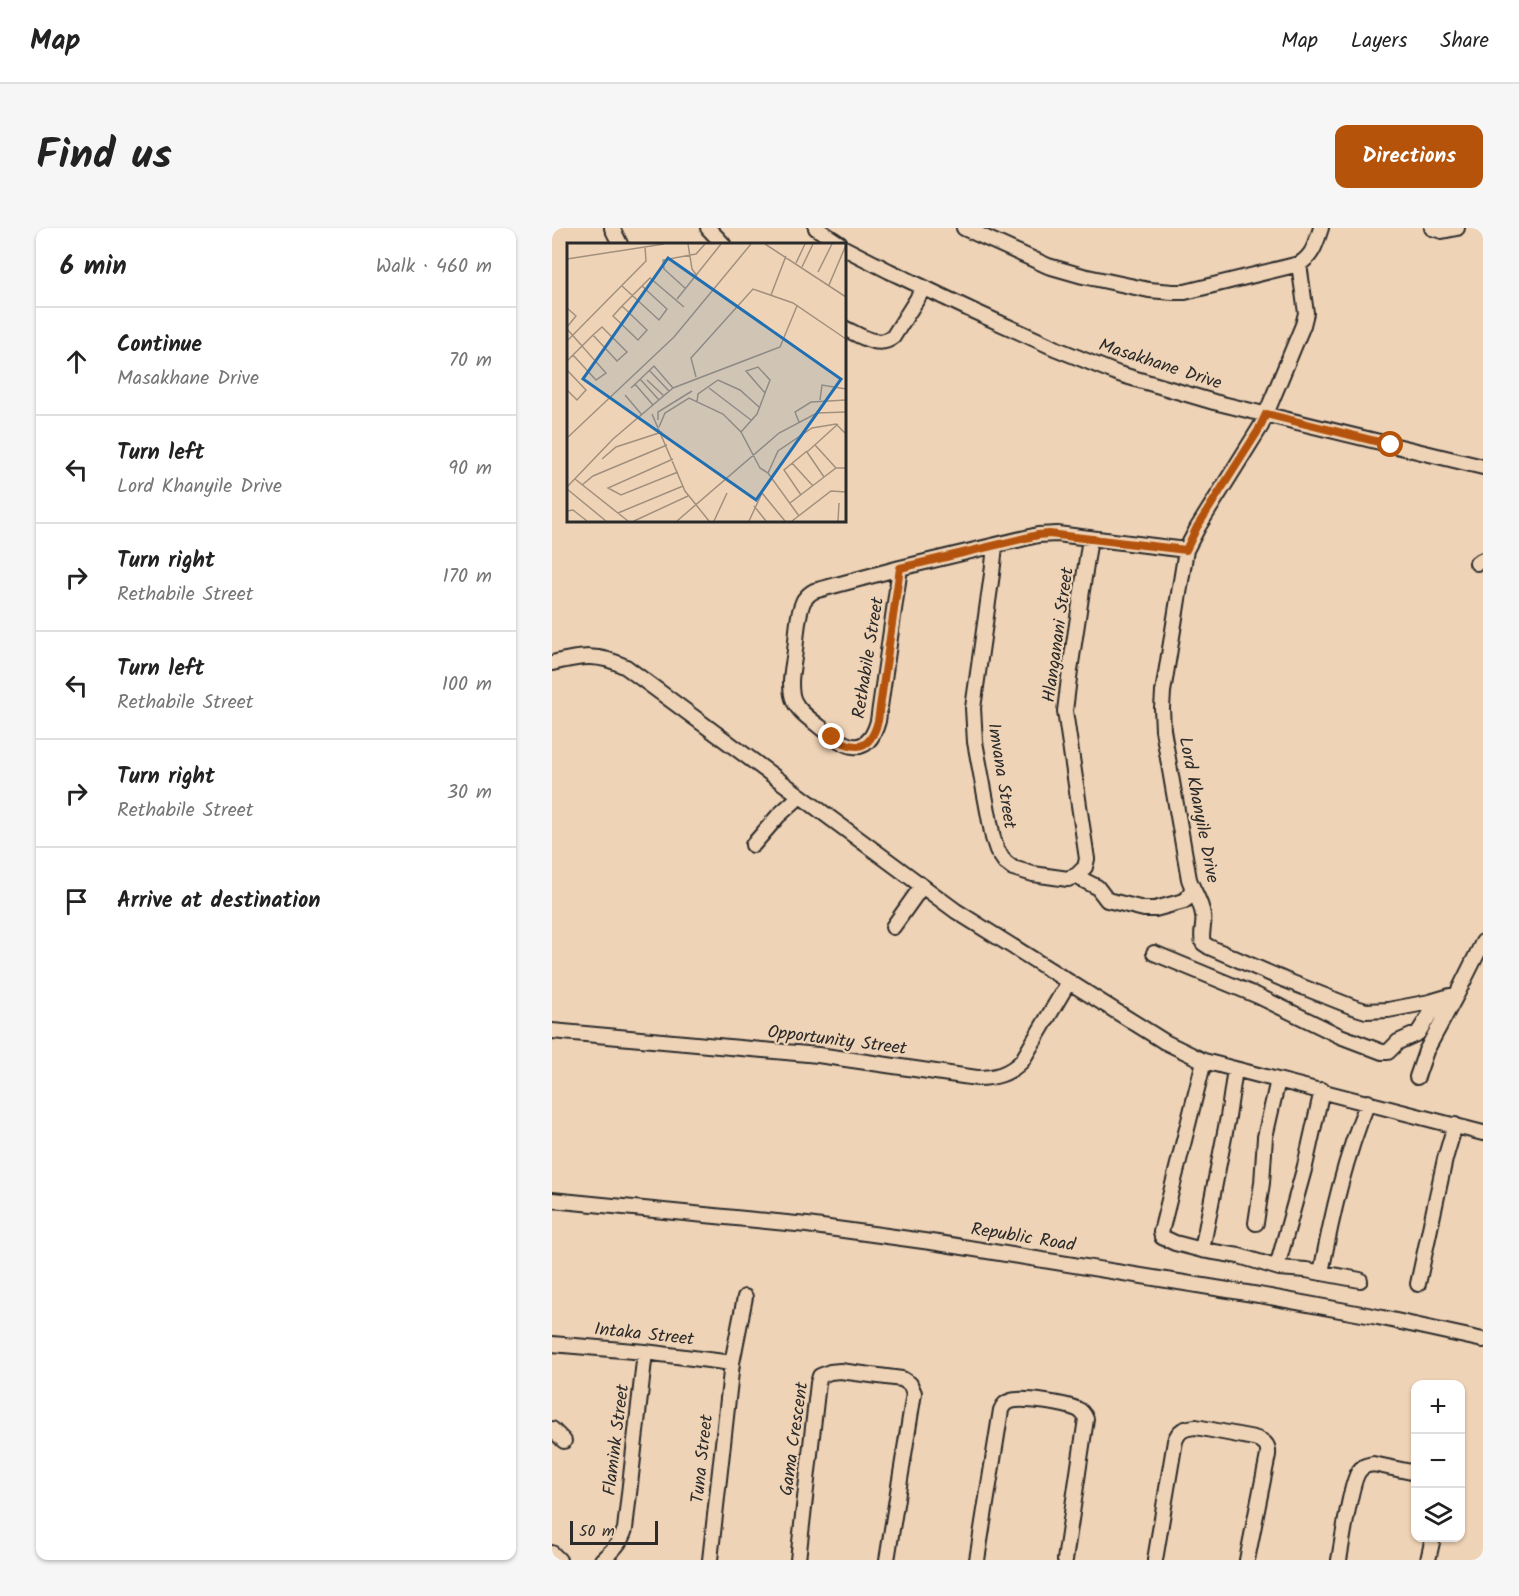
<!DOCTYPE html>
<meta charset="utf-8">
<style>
:root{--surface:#fff;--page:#f6f6f6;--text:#222;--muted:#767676;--line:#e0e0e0;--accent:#b45309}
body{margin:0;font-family:Kalam,sans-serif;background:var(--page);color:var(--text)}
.controls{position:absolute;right:18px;bottom:18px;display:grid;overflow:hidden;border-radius:12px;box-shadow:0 2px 4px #0004}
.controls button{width:54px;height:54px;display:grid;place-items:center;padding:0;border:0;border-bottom:2px solid var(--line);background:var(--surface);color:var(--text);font:30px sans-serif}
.scale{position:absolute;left:18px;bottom:15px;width:88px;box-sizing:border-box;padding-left:6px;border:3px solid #2b2b2b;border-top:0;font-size:16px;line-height:21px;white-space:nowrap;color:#2b2b2b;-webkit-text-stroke:4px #efd3b6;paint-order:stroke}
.stop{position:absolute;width:18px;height:18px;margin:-14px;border:4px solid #b45309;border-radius:50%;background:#fff}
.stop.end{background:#b45309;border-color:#fff;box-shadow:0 2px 6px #0008}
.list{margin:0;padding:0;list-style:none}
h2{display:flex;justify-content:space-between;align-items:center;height:78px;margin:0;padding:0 24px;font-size:26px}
h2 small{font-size:20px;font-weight:400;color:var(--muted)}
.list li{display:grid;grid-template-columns:39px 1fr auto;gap:18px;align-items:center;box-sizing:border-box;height:108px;padding:0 24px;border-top:2px solid var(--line)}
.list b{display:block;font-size:22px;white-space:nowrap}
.list p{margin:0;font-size:20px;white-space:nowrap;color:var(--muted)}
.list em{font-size:20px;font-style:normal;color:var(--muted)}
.icon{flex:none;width:33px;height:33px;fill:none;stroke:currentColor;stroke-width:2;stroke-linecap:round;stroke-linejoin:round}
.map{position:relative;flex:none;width:931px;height:1332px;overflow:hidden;border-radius:12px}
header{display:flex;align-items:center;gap:36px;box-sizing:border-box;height:84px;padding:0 30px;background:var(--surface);border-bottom:2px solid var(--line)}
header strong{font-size:28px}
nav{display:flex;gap:33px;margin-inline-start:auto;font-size:21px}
.intro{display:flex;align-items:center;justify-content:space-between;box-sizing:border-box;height:144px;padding:0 36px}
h1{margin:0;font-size:42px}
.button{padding:15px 27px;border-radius:12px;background:var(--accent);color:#fff;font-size:21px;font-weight:700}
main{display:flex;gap:36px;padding:0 36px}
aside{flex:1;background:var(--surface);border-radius:12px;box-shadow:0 2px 4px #0004}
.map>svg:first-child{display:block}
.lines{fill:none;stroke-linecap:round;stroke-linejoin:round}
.minor-casing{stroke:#2b2b2b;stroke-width:18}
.minor{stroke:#efd3b6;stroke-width:14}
.route{stroke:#b45309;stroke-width:8}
.labels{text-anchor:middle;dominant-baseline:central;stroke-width:4.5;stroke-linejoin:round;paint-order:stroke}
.street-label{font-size:18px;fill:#2b2b2b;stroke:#efd3b6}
.inset-road{fill:none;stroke:#a1907e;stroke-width:1.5}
.view{fill:#1f6fb2;fill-opacity:0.15;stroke:#1f6fb2;stroke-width:3}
.inset-edge{fill:none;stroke:#2b2b2b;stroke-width:3}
</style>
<header>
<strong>Map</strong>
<nav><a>Map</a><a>Layers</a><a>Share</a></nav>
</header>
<div class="intro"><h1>Find us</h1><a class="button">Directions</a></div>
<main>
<aside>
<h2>6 min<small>Walk · 460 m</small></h2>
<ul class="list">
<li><svg class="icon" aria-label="ahead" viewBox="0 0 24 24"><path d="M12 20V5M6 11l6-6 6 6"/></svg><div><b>Continue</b><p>Masakhane Drive</p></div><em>70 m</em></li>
<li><svg class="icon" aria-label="left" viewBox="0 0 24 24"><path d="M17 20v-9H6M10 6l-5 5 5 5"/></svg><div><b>Turn left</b><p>Lord Khanyile Drive</p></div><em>90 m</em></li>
<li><svg class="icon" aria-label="right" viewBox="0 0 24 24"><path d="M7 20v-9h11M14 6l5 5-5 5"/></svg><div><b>Turn right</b><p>Rethabile Street</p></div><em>170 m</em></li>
<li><svg class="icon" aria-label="left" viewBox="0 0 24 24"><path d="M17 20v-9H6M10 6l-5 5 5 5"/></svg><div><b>Turn left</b><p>Rethabile Street</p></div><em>100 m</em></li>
<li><svg class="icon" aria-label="right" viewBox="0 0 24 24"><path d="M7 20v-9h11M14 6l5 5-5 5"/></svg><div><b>Turn right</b><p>Rethabile Street</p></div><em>30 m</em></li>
<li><svg class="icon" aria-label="arrive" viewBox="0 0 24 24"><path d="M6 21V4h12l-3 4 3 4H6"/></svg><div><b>Arrive at destination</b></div></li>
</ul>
</aside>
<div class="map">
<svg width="931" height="1332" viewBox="0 0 931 1332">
<rect width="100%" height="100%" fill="#efd3b6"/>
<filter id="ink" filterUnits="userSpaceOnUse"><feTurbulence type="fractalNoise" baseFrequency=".0167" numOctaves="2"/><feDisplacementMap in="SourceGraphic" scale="12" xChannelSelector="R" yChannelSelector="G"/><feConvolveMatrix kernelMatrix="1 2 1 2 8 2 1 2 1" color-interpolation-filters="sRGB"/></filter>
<g filter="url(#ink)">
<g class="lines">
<defs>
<path id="minor" d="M60,0L68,16
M156,0L171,16
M264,0L288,16
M412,0L496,38L531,48L597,62L621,64H633L747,36C761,28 764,15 769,0
M880,0L890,3L905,0
M292,20L337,43L419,82L505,121L567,146L662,174L931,239
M747,36L754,85L751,97L709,198L646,299L634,322L611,464L610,480L611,502L637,651C641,663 649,673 651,687C653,696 648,706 651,715L657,719L733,752L801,779L814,783L836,782L878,774L905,766
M292,100C307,107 326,121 341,109L372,60
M443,318L440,346L421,480L423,514L441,610L445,622L453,634L461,640L481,646L516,651L525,647L533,639L535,631L513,483L518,442L538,310
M925,335L931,332
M348,340L326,493C315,533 291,518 268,499C258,491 247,484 242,473C239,467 239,460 239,455C239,444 242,433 243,422C245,407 245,386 252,372C255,368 258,365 262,363L348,340L486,307L505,306L634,322
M0,435C29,428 47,425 74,439L404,683L613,814L652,833L931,905
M201,617L226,588L248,568
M525,647L529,651L545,659L555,672L592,681H603L632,673L636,670L640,661
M341,699L370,658
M602,725L706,768L788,808L830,824H836L846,814L866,805L887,772
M0,803L266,827L425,850C443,850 457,846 470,833L516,755
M652,833L609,1004L610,1009L623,1015L650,1022L687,1028L727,1040L754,1042L808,1052
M865,849L874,823L905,766L931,714
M0,972L255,997L386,1015L707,1067L826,1089L931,1112
M704,995L710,955L713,909L726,852
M650,1022L676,889L683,841
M725,1039L753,938L770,862
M769,1045C780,987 793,929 816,874
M866,1056L893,931L903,897
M0,1116L93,1124L180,1135
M0,1201L12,1213
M0,1325L7,1332
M50,1332C61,1322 69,1315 73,1301L93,1124
M158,1332L180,1135L193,1069
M246,1332L266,1155L268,1148L278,1144L288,1143L350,1151L358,1156L362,1165L335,1332
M425,1332L449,1182C451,1177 454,1174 459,1173C470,1169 514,1176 525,1181C530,1183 532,1186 534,1191L513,1332
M603,1332L623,1213C627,1202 632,1200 644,1199L702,1210C712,1213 717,1216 716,1227L695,1332
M787,1332C790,1316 799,1251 808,1242C811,1238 816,1237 821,1236L864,1245
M876,1332L881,1310"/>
</defs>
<use href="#minor" class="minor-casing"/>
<use href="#minor" class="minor"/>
</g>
</g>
<g class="lines" filter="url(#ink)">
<path class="route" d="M280,509C304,523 318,523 326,493L348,340L486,307L497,306L634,322L645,299L706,203L714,186L839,217"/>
</g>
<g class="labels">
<g class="street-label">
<text transform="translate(608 137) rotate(18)">Masakhane Drive</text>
<text transform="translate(507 407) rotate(-82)">Hlanganani Street</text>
<text transform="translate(317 430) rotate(-81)">Rethabile Street</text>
<text transform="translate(449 548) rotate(81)">Imvana Street</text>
<text transform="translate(646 582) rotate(79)">Lord Khanyile Drive</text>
<text transform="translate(285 813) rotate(7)">Opportunity Street</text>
<text transform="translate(471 1010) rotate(9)">Republic Road</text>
<text transform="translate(92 1107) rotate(6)">Intaka Street</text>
<text transform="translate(243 1211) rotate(-82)">Gama Crescent</text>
<text transform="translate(65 1212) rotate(-83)">Flamink Street</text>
<text transform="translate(151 1231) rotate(-84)">Tuna Street</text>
</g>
</g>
<g transform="translate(15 15)">
<rect width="279" height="279" fill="#efd3b6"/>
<path class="inset-road" d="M121,1L125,26L130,33M198,1L279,54M0,16L97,1M229,20L238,1M235,24L246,1M251,29L265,1M262,42L279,2M55,43L92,77L100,66L75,43M119,46L97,26L96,17L129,11L138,1M204,52L219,13M110,56L154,1M55,63L80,87L71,97L46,73L55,63L83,35L117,64M0,65L9,73L0,84M0,86L39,130L29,137L6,112M0,98L79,18L78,4M0,118L26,92L35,84L60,109L50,118L26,92M0,127L19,147L10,157L0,147M82,127L102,148M129,134L124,115L186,46L226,60L279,96M73,136L92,157M80,137L97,153M68,141L86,162M64,145L87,123L106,145M142,145L184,177M58,152L75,172M253,157L255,142L279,146M130,159L131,151L151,137L173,147L192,164M85,171L118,248L142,278M91,177V169L125,148M232,179L228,169L244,159L279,157M92,184L98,170L122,155L156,171L174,189L193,225L201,230L232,273M174,189L190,171L198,150L203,137L191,124L179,128L198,150M0,195L107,94L184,1M248,202L269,225M35,216L49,204L95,189M106,216L41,245L54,252L111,229M225,220L246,243M201,230L211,208L245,185L269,181L279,191M257,234L240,209L271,181M8,236L61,278M15,242L26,233L100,202M0,244L46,196L106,145L213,104L230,63M0,246L39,278M234,252L217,227L240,208M223,260L269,225H279M187,263L199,278M0,268L6,267L20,278M51,270L116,243M67,278L121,253M110,278L212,190L250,170L279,169M147,278L160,250M182,278L195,250L218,278M225,278L264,248L279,249M271,278L272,260"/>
<path class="view" d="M101,15L274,136L189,257L16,136Z"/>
<rect width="279" height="279" class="inset-edge"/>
</g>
</svg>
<div class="controls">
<button>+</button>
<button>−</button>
<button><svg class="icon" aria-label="layers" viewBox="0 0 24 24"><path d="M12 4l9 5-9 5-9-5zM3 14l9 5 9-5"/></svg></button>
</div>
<div class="scale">50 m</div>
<div class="stop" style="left:839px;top:217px"></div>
<div class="stop end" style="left:280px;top:509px"></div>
</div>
</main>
